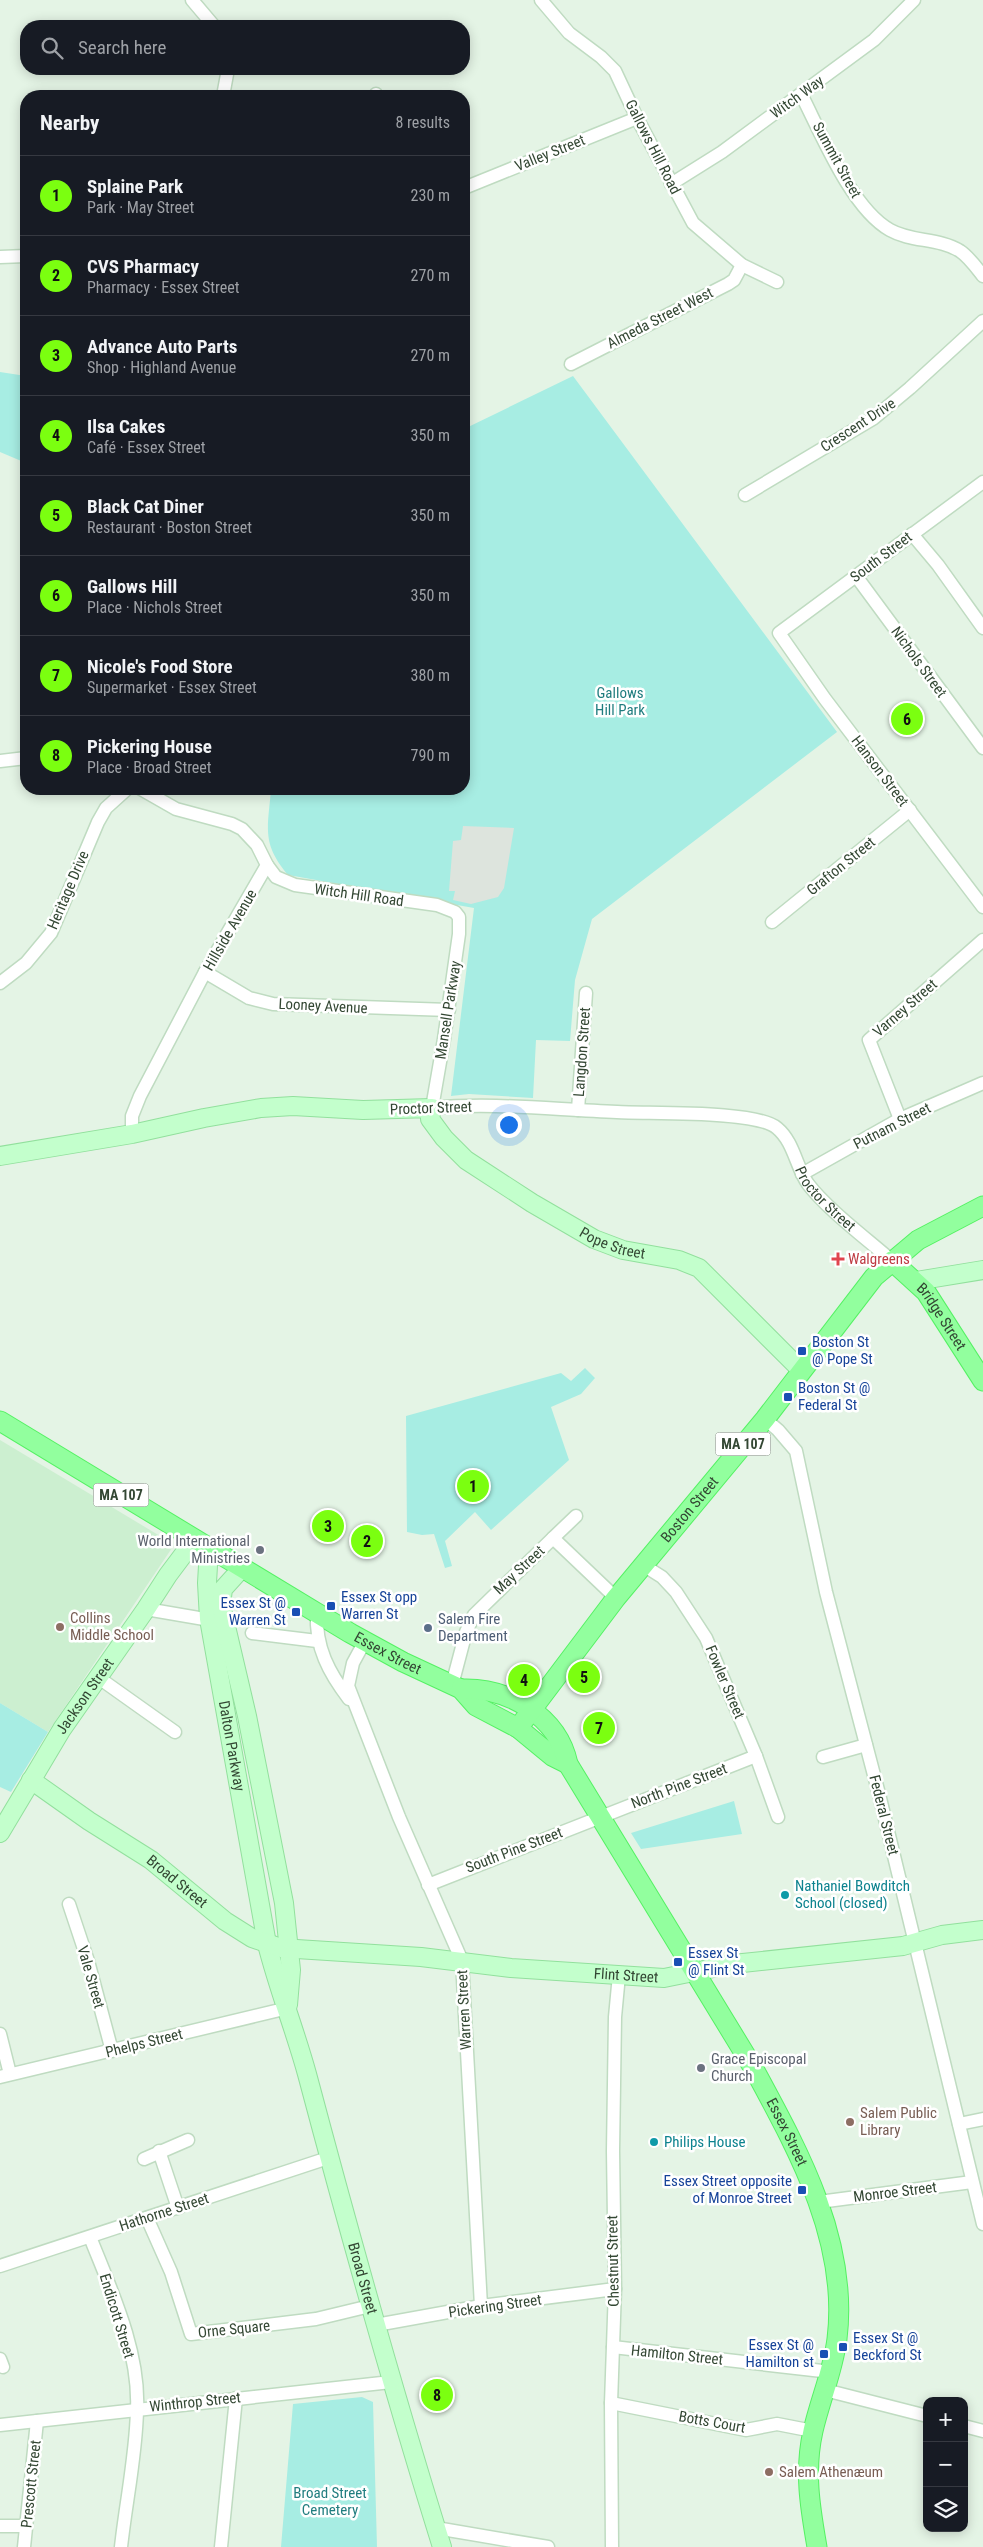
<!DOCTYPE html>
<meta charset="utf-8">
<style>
:root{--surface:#171b24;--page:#20242c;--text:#f1f3f6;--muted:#9ea1a6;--line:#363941;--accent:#7bff10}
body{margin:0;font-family:"Roboto Condensed",sans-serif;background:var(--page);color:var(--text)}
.controls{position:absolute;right:15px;bottom:15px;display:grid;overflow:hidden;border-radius:10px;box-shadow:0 2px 12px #0003}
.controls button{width:45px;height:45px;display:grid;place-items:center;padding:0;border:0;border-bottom:1px solid var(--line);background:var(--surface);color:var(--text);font:25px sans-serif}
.you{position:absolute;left:508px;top:1124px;width:18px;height:18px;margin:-12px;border:4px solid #fff;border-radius:50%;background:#1a73e8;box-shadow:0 0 0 8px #1a73e833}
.badge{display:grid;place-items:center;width:32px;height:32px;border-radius:50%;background:var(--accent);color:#111;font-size:16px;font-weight:700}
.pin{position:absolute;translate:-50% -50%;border:2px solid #fff;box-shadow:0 1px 5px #0006}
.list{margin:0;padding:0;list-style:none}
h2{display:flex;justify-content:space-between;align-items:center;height:65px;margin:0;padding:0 20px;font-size:21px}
h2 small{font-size:16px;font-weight:400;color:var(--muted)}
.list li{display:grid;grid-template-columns:32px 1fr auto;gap:15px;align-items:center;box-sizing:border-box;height:80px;padding:0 20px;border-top:1px solid var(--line)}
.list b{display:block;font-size:19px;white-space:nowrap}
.list p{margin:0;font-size:16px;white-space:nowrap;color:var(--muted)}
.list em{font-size:16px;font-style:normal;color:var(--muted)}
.icon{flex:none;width:28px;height:28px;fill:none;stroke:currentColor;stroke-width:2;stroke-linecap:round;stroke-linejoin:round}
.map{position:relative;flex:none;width:983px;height:2547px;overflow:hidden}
.search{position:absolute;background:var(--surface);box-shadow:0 2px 12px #0003;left:20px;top:20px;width:450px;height:55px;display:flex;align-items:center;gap:12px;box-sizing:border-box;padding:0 18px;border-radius:20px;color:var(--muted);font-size:19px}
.panel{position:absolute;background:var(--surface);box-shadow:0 2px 12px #0003;left:20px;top:90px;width:450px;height:705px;border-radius:20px}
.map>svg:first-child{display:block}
.education{fill:#ccefd0}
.green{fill:#a7ede3}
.parking{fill:#dde4dd}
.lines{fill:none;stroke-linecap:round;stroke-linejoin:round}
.street-casing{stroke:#bfdbc1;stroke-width:15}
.secondary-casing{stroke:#92e09d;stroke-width:20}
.primary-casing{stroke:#55f164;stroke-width:21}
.street{stroke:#fff;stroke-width:12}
.secondary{stroke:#c3ffcc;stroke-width:18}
.primary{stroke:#92ff9e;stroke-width:19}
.health-dot{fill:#e0444e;stroke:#fff;stroke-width:2}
.transit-dot{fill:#1a4fb4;stroke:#fff;stroke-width:2}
.worship-dot{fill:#6b7280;stroke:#fff;stroke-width:2}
.education-dot{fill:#8d6e63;stroke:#fff;stroke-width:2}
.service-dot{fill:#5c6f8a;stroke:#fff;stroke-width:2}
.culture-dot{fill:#0f9aa8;stroke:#fff;stroke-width:2}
.labels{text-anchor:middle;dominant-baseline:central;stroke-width:5;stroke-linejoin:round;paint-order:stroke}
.shield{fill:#fff;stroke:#707e70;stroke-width:1}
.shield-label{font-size:14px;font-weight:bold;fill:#334733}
.street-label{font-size:15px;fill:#334733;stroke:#fff}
.park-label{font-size:15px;fill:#207d7f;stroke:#fff}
.health-label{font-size:15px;fill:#be3a42;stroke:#fff;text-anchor:start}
.transit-label{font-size:15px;fill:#164399;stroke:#fff;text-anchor:start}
.worship-label{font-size:15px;fill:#5b616d;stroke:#fff;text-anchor:end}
.education-label{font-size:15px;fill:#785e54;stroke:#fff;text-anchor:start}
.service-label{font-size:15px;fill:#4e5e75;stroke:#fff;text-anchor:start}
.culture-label{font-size:15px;fill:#0d838f;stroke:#fff;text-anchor:start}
</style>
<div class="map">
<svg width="983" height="2547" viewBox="0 0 983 2547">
<rect width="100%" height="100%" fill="#e4f4e5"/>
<path class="education" d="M0,1440L170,1542L172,1548L48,1732L0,1703Z"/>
<path class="green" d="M0,372L26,376V463L0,452Z
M573,376L837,732L592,919L575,980L570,1041L536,1040L533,1098L469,1094L451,1096L474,908L288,875C261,843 268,828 271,789H464V429Z
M585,1368L595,1378L581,1394L551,1407L569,1460L491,1530L475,1512L445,1541L452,1566L445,1568L434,1534L422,1535L407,1532L406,1416L561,1373L571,1381Z
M0,1703L48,1732L11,1792L0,1787Z
M734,1801L742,1834L641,1849L631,1833Z
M362,2397L373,2402L377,2547H281L293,2404Z"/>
<path class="parking" d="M463,826L514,828L504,888L498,897L471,904L453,900L455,891H449L453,841L461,840Z"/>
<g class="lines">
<defs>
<g id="street">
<path d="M192,0L214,26"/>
<path d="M541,0L569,33L601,57L615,71L637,118L693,223L742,265L777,282"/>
<path d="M376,94V96"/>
<path d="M801,94C821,133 851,208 890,230C911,242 939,238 960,251C969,257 976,267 983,276"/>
<path d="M223,96L228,69"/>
<path d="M671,184L722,152L874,40L914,0"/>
<path d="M464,188L637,118"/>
<path d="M0,257L26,256"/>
<path d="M571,364L728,284L734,280L742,265"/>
<path d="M983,482L779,633L825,699L983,907"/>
<path d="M745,495L874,418L910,388L983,321"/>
<path d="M912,534L938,565L983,628"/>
<path d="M856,576L983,748"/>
<path d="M0,761L26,758"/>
<path id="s1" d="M267,865L276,877L295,885L437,905L455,912L459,917V934L444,1039L432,1108C493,1102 555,1110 617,1112C649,1114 756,1110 777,1128C794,1142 796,1167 808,1184C827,1209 867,1239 892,1261"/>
<path d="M772,922L910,810"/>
<path d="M205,972L249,998L273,1004L449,1010"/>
<path d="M0,983L26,963L51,933L98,822L106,808L127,789"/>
<path d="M578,1110L586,993"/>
<path d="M900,1119L869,1040L983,940"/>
<path d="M132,1134V1116L140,1096L205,972L267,865L257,845L242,829L232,824L176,809L141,789"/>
<path d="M802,1174L900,1119L983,1083"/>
<path d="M765,1419L778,1430L796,1451L826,1592L879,1794L983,2224"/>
<path d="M553,1538L576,1516"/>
<path d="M643,1565L662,1577L676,1592L706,1638L756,1756L778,1817"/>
<path d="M146,1609L216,1621"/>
<path d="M317,1613C315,1647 329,1673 349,1699"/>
<path d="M252,1633L317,1641"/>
<path d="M365,1641L353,1663L348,1686L399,1817L462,1961L481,2306"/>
<path d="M99,1678L175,1732"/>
<path d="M452,1685L466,1632L474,1615L553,1538L616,1598"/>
<path d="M823,1757L866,1745"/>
<path d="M428,1885L756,1756"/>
<path d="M69,1904L88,1961L112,2051"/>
<path d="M0,2034L10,2074"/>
<path d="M0,2077L288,2008"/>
<path d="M959,2124L983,2119"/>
<path d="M159,2151L178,2208"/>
<path d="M144,2159L188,2140"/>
<path d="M819,2202L972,2182"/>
<path d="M147,2218L171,2272L191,2334L316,2319L370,2306"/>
<path d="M90,2237C111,2290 140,2351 137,2410C136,2456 126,2501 121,2547"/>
<path d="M0,2266L328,2158"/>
<path d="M376,2325L481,2306L615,2289"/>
<path d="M613,2347L831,2372"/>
<path d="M0,2359L3,2367"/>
<path d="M825,2390L927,2416"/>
<path d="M611,2403L746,2430L777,2424L813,2431"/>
<path d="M0,2425L391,2382"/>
<path d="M964,2426L983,2431"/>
<path d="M0,2526H26"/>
<path d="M436,2528L548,2547"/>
<path d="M24,2547L37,2421"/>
<path d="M221,2547L236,2398"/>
<path d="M612,2547L611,2403L615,2289L613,2151L615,2017L619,1975"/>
</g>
<g id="secondary">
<path id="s2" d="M0,1156L132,1134L204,1118L261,1108L293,1106L363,1110L432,1108L430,1119L444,1138L466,1160L532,1203L594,1239L623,1250L679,1260L699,1268L801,1370"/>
<path d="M916,1281L983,1270"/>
<path id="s3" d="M209,1548L207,1583L209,1619L267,1944C278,1988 295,2030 307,2074C349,2232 393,2390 442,2547"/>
<path d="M242,1568L223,1589L221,1605L247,1716L284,1903L291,1970L288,2005"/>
<path id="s4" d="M31,1780L89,1821L151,1860L225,1921L252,1938L281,1948L421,1957L511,1968L664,1978L733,1964L903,1946L942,1935L983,1930"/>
<path id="s5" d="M0,1833L62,1729L146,1609L168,1575L195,1539"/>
</g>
<g id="primary">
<path id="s6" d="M892,1261L926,1292L983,1381"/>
<path id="s7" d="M0,1421L350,1633L403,1662L461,1689L476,1706L518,1728L552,1756L568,1764"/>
<path id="s8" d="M461,1689C508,1687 558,1716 568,1764L754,2069C799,2152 849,2242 837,2339C833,2371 820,2400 813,2431C804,2471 810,2507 817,2547"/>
<path id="s9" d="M518,1728L616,1598L765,1419L874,1277L918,1240L983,1206"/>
</g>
</defs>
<use href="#street" class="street-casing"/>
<use href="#secondary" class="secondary-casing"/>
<use href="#primary" class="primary-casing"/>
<use href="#street" class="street"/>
<use href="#secondary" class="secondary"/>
<use href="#primary" class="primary"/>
</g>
<path class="health-dot" d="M835.5 1251.5h5v5h5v5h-5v5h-5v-5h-5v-5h5z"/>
<g class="transit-dot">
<rect x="797" y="1346" width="10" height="10" rx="2.5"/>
<rect x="783" y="1392" width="10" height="10" rx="2.5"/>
<rect x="326" y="1601" width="10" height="10" rx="2.5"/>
<rect x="291" y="1607" width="10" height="10" rx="2.5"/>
<rect x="673" y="1957" width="10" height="10" rx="2.5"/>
<rect x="797" y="2185" width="10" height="10" rx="2.5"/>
<rect x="838" y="2342" width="10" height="10" rx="2.5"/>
<rect x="819" y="2349" width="10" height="10" rx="2.5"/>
</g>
<g class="worship-dot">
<circle cx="260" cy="1550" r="5"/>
<circle cx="701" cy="2068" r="5"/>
</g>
<g class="education-dot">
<circle cx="60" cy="1627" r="5"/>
<circle cx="850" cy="2122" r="5"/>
<circle cx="769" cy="2472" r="5"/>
</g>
<circle class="service-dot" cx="428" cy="1628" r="5"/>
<g class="culture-dot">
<circle cx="785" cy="1895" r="5"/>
<circle cx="654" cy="2142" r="5"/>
</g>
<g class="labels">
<g class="shield">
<rect x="715.5" y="1432.5" width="55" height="23" rx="4"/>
<rect x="93.5" y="1483.5" width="55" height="23" rx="4"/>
</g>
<g class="shield-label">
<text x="743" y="1444">MA 107</text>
<text x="121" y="1495">MA 107</text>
</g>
<g class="street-label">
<text transform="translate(797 97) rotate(-36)">Witch Way</text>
<text transform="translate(653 147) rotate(63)">Gallows Hill Road</text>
<text transform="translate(550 153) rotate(-22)">Valley Street</text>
<text transform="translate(837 160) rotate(61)">Summit Street</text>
<text transform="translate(660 318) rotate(-27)">Almeda Street West</text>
<text transform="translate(858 425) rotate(-33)">Crescent Drive</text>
<text transform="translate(881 557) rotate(-37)">South Street</text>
<text transform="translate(919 662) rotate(54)">Nichols Street</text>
<text transform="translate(880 771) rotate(53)">Hanson Street</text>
<text transform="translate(841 866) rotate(-39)">Grafton Street</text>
<text transform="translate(68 890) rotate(-67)">Heritage Drive</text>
<text transform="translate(359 895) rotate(8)">Witch Hill Road</text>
<text transform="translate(230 930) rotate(-60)">Hillside Avenue</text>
<text transform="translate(323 1006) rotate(3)">Looney Avenue</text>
<text transform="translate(905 1008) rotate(-41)">Varney Street</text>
<text transform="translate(448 1010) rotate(-81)">Mansell Parkway</text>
<text transform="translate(582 1052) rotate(-86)">Langdon Street</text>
<text transform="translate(431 1108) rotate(-2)">Proctor Street</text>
<text transform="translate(892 1126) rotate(-27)">Putnam Street</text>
<text stroke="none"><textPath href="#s1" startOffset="832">Proctor Street</textPath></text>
<text stroke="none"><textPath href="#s2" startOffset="672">Pope Street</textPath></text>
<text stroke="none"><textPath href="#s6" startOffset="75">Bridge Street</textPath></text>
<text stroke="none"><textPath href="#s9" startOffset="278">Boston Street</textPath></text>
<text transform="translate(519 1570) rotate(-43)">May Street</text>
<text stroke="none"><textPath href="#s7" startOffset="452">Essex Street</textPath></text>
<text transform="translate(725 1682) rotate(67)">Fowler Street</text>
<text stroke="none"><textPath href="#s5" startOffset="161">Jackson Street</textPath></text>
<text stroke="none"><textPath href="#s3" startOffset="200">Dalton Parkway</textPath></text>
<text transform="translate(679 1786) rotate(-21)">North Pine Street</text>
<text transform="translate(884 1815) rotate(76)">Federal Street</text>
<text transform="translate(514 1850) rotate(-21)">South Pine Street</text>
<text stroke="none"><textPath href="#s4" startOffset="178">Broad Street</textPath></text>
<text stroke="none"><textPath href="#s4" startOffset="649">Flint Street</textPath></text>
<text transform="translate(91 1977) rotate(74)">Vale Street</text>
<text transform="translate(464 2010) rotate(-93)">Warren Street</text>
<text transform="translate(144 2043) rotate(-14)">Phelps Street</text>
<text stroke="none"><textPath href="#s8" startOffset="570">Essex Street</textPath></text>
<text transform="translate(895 2192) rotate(-7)">Monroe Street</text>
<text transform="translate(164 2212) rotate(-18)">Hathorne Street</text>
<text transform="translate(613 2261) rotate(-91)">Chestnut Street</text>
<text stroke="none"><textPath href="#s3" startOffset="749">Broad Street</textPath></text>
<text transform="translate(495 2306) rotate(-8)">Pickering Street</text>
<text transform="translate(117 2316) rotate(73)">Endicott Street</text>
<text transform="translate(234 2329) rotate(-6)">Orne Square</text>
<text transform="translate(677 2355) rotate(6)">Hamilton Street</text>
<text transform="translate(195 2402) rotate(-6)">Winthrop Street</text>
<text transform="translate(712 2422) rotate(10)">Botts Court</text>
<text transform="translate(31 2484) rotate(-84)">Prescott Street</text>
</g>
<g class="park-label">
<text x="620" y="693">Gallows<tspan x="620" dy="17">Hill Park</tspan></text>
<text x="330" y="2493">Broad Street<tspan x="330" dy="17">Cemetery</tspan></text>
</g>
<g class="health-label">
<text x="848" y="1259">Walgreens</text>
</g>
<g class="transit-label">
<text x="812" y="1342">Boston St<tspan x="812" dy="17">@ Pope St</tspan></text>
<text x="798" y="1388">Boston St @<tspan x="798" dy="17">Federal St</tspan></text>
<text x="341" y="1597">Essex St opp<tspan x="341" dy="17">Warren St</tspan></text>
<text x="286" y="1603" text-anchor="end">Essex St @<tspan x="286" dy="17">Warren St</tspan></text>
<text x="688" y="1953">Essex St<tspan x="688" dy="17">@ Flint St</tspan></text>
<text x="792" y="2181" text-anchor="end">Essex Street opposite<tspan x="792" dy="17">of Monroe Street</tspan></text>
<text x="853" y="2338">Essex St @<tspan x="853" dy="17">Beckford St</tspan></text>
<text x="814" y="2345" text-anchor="end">Essex St @<tspan x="814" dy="17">Hamilton st</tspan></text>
</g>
<g class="worship-label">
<text x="250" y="1541">World International<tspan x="250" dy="17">Ministries</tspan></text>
<text x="711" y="2059" text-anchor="start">Grace Episcopal<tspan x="711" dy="17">Church</tspan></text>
</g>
<g class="education-label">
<text x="70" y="1618">Collins<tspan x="70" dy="17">Middle School</tspan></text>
<text x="860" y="2113">Salem Public<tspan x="860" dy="17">Library</tspan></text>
<text x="779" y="2472">Salem Athenæum</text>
</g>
<g class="service-label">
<text x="438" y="1619">Salem Fire<tspan x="438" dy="17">Department</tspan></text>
</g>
<g class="culture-label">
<text x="795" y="1886">Nathaniel Bowditch<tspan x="795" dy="17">School (closed)</tspan></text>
<text x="664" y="2142">Philips House</text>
</g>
</g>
</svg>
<div class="controls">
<button>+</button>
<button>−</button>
<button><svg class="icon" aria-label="layers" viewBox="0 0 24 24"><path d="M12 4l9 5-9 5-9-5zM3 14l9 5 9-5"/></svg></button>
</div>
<div class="you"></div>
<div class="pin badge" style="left:473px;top:1486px">1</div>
<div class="pin badge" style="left:367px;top:1541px">2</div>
<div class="pin badge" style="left:328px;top:1526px">3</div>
<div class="pin badge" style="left:524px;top:1680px">4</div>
<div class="pin badge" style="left:584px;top:1677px">5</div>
<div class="pin badge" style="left:907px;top:719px">6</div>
<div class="pin badge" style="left:599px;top:1728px">7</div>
<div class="pin badge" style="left:437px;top:2395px">8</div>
<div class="search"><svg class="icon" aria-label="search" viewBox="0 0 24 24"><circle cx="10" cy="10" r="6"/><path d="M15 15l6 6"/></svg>Search here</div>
<section class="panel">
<h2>Nearby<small>8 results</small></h2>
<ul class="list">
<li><span class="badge">1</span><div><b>Splaine Park</b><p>Park · May Street</p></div><em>230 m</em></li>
<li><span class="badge">2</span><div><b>CVS Pharmacy</b><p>Pharmacy · Essex Street</p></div><em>270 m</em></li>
<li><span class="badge">3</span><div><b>Advance Auto Parts</b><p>Shop · Highland Avenue</p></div><em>270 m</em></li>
<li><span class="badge">4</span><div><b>Ilsa Cakes</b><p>Café · Essex Street</p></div><em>350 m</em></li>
<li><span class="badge">5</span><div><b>Black Cat Diner</b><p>Restaurant · Boston Street</p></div><em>350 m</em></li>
<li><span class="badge">6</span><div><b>Gallows Hill</b><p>Place · Nichols Street</p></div><em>350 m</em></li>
<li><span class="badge">7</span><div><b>Nicole's Food Store</b><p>Supermarket · Essex Street</p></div><em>380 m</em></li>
<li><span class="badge">8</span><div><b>Pickering House</b><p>Place · Broad Street</p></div><em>790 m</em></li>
</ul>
</section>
</div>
